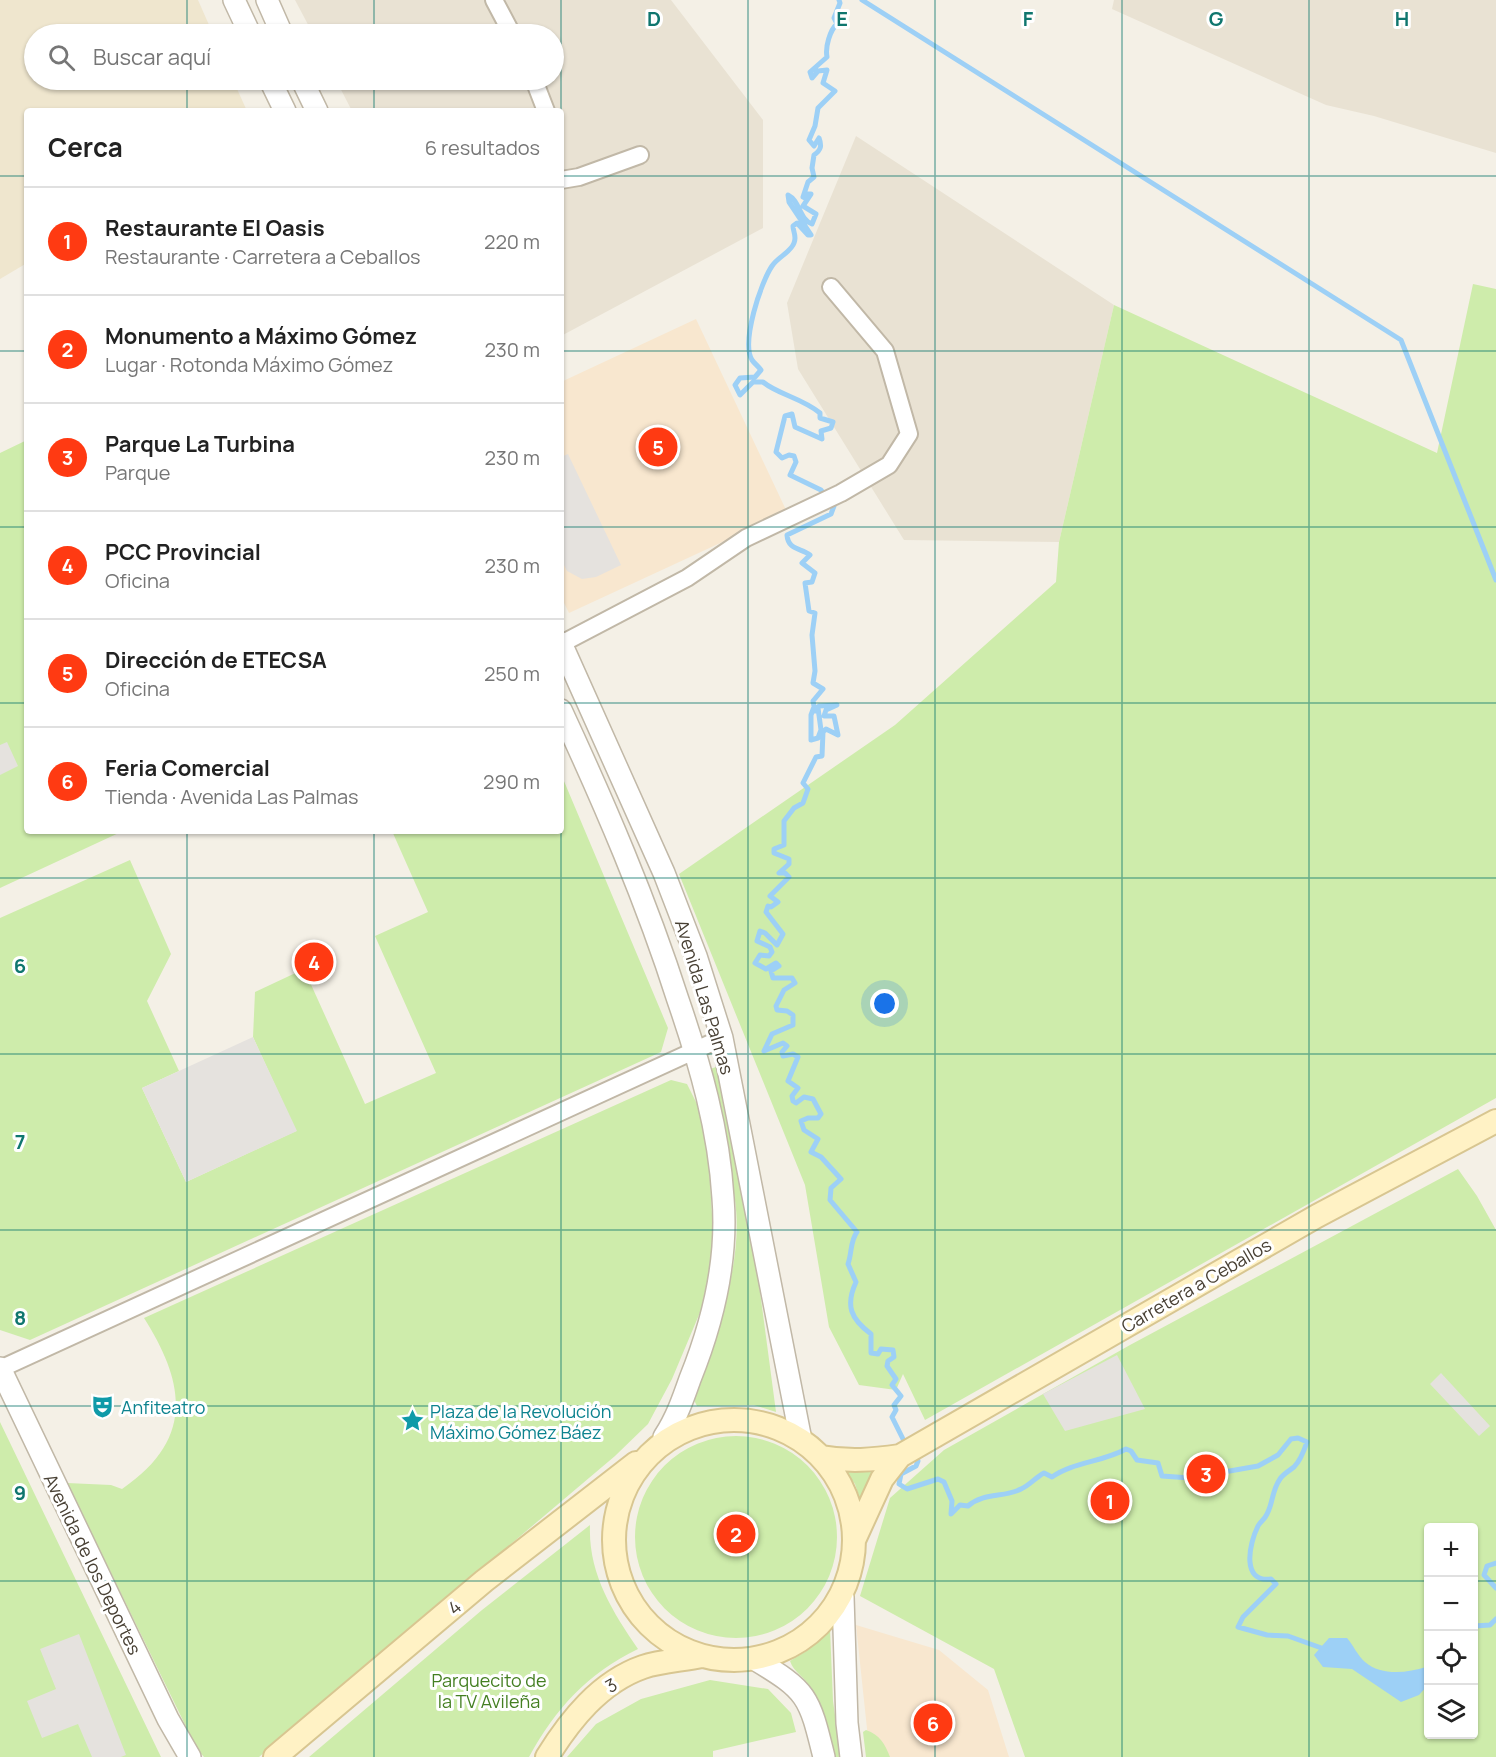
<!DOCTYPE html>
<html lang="es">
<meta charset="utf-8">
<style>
:root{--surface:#fff;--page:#f2f2f2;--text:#222;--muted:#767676;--line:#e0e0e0;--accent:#ff3a12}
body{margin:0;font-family:Manrope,sans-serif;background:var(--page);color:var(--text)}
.controls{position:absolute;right:18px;bottom:18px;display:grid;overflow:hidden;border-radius:6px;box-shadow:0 2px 4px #0004}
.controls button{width:54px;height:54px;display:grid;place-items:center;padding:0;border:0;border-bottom:2px solid var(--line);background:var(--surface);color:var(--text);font:30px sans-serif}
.you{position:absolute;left:885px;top:1004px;width:21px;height:21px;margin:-15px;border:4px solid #fff;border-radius:50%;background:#1a73e8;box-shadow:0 0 0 9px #1a73e833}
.badge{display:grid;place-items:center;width:39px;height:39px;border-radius:50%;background:var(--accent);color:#fff;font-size:20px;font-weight:700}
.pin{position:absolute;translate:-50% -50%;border:3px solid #fff;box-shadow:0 2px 6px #0006}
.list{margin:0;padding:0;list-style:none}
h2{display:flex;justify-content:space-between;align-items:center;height:78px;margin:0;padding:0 24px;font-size:26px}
h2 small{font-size:20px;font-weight:400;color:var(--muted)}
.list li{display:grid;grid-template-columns:39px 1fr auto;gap:18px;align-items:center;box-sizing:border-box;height:108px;padding:0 24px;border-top:2px solid var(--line)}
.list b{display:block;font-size:22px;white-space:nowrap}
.list p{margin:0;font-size:20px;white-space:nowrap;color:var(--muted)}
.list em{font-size:20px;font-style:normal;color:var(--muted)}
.icon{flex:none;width:33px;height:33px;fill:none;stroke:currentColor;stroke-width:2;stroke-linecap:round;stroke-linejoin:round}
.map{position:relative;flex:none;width:1496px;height:1757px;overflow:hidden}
.search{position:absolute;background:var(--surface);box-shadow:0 2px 4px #0004;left:24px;top:24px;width:540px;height:66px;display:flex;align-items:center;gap:15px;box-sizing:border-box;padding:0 21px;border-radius:33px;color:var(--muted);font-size:22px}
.panel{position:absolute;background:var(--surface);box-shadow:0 2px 4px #0004;left:24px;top:108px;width:540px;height:726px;border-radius:6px}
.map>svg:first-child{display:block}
.residential{fill:#e9e2d3}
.commercial{fill:#f8e7cf}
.education{fill:#efe6ce}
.green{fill:#ceecab;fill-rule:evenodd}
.parking{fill:#e5e2de}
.water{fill:#9dd0f6}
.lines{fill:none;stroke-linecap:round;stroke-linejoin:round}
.stream{stroke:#9dd0f6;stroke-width:5}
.minor-casing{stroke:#c1b8a7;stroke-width:20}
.tertiary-casing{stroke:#c1b8a7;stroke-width:24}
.secondary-casing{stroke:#d8c691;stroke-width:26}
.minor{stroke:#fff;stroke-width:16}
.tertiary{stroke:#fff;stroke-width:21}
.secondary{stroke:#fff2c5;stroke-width:22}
.grid{fill:none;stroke:#0f766e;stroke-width:1.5;stroke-opacity:0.55}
.labels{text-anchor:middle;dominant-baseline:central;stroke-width:6;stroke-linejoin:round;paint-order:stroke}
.street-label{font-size:18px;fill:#484034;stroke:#fff}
.culture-label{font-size:18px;fill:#0d838f;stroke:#fff;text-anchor:start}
.park-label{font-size:18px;fill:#447f22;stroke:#fff}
.grid-label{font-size:20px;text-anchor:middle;font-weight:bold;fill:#0f766e;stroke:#fff;stroke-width:6;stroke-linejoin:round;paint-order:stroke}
</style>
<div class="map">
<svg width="1496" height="1757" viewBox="0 0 1496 1757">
<rect width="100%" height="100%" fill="#f4f0e6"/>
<path class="residential" d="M295,0H671L763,120V228L561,336V111H352L336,80H554V34H313Z
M1114,0H1496V153L1374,116L1326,105L1112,9Z
M856,136L1114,305L1059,542L904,540L798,369L787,303Z"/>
<path class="commercial" d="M696,319L787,512L569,613L561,597V382Z
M856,1625L939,1650L988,1690L1009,1757H870Z"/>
<path class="education" d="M0,0H198L213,34H34V80H233L247,111H27V263L0,279Z"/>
<path class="green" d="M1473,284L1496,289V1098L925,1420L903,1374L896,1390L859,1385L829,1327L805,1185L679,874L895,725L1056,582L1059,542L1114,305L1437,453Z
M27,440V831H123L0,888V453Z
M561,774L668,1028L661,1052L30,1340L0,1330V918L130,860L171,954L147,1001L179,1071L142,1088L186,1182L296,1131L253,1037L255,992L304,969L365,1104L436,1073L375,936L428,912L392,831H561Z
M716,1067L747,1194L776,1412L754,1405L697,1406L691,1394C716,1335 744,1265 735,1200C729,1156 718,1113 710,1069Z
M671,1080L687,1084L698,1106L708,1146L714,1249L701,1310L672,1379L648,1424L615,1456L259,1757H204L197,1749L67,1483L111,1485L122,1489C194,1440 186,1384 144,1318Z
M1458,1169L1477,1196L1496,1230V1757H1025L994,1669L860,1596L890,1498L944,1450L1130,1345ZM1428,1528H1474V1734H1428Z
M0,1422L161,1757H0Z
M635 1537a101 101 0 1 1 202 0a101 101 0 1 1-202 0Z
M884,1465L860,1499L855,1484L844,1469Z
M590,1525C588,1573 612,1611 638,1649C587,1674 556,1708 529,1757H309L482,1610Z
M830,1629L833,1701L841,1757H833C827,1733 822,1709 810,1687C805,1677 794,1673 790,1661L808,1650Z
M710,1680L768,1689L791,1713L796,1732L713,1751V1757H567L596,1724L641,1699Z
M866,1730C880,1735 885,1744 890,1757H866L863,1732Z"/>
<path class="parking" d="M568,454L621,565L596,577L582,579L567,571L561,559V457Z
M7,742L18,766L0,775V745Z
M253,1037L297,1131L186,1182L142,1088Z
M1117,1355L1145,1409L1065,1431L1043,1394Z
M1441,1373L1490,1426L1479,1436L1430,1384Z
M79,1634L126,1755L121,1757H92L78,1724L42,1738L27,1701L56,1689L40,1649Z"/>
<path class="water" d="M1329,1638H1347C1353,1645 1358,1656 1365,1662C1381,1676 1407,1673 1426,1667L1428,1669V1685L1419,1695L1401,1702L1352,1669L1323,1667L1314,1655Z"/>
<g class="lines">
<path class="stream" d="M839,0L840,3L834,18L837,24C830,30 825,47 827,57L810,72L812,78L818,71L827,70L823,83L835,91L818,108L815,126L809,140L814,146L819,138C822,146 821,150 814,155L812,168L814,177L808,182L803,197L805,198L807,194H811L803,206L816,214L812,224C799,219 800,201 788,195L789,202L811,235H808L797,223L793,226C793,232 797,236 794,243C791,252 778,257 772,266C761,282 741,342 752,360C754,363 758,366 761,370L755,377L740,378L735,385L740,395L753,382H763C777,394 802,398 820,413V418L833,422L831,428L821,431L822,439L795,427L792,414L785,416L776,452L782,458L789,455L794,456L796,462L790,475L821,490L834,506L831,514L787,535C788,550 801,548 810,555L802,563L815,573L812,582L805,583L809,611L815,613L812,635L815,671L813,683L823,689L813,701L815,711L819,706L837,705L826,710L824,716H834L838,735L826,729L823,732L822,756L816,757L803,783L808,789L803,803L794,808L784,821V845L774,849V853L789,859V864L779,873H785L789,877L770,896L778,902L771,907L768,906L766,912L783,934L777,945L765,933L760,931L757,941L770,947L772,952L769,956L760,955L755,963L766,969L776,963L779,966L771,971L773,978H792L795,983L784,990L776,1006L777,1010L787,1011L793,1015V1025L772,1034L764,1051L783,1043L787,1046L782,1052L783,1056L793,1054L798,1057L788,1081L798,1088L792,1096L793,1101L796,1103L804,1097L813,1099L821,1114L818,1118H808L801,1121L804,1130L818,1139L811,1152L821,1157L841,1179L831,1188L830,1200L857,1232C850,1241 852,1253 848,1264L856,1282C845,1306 851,1319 871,1334V1353L878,1354L881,1349L893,1350L894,1357L888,1361L887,1366L896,1379L892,1385L901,1396L894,1405L896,1410L892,1417L907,1447
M862,0L1401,340L1496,580
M814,707L811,715V740L818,738L821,730L818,708
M916,1454L918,1461L916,1466L901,1474L899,1484L907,1489L938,1479L944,1482L952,1501L951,1514L960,1505L968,1506C984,1492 1004,1498 1021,1489C1030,1485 1036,1477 1044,1473L1052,1477C1073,1462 1103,1462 1126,1449L1131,1451L1137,1460L1158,1463L1162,1476L1190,1478L1258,1466L1278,1455L1291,1439L1298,1438L1307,1442C1304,1451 1300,1461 1294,1467C1289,1471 1283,1474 1280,1479C1272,1490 1273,1503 1267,1514C1265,1519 1260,1522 1258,1526C1249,1544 1241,1583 1271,1579L1276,1584L1243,1617L1238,1627L1267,1635L1288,1636L1327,1650
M1496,1563L1487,1566L1484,1575L1496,1588
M1474,1626L1490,1625L1496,1619"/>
<defs>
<path id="minor" d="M494,0L512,34
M534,80L546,111
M561,180L579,177L640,155
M561,644L687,578L746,538L841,493L889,465L909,434L885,351L831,287
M0,1369L722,1038"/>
<path id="tertiary" d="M234,0L250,34
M267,0L282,34
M270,80L285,111
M302,80L317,111
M561,643L664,873L696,956L722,1038L801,1440
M561,710C605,805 646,900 678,1000C700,1064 719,1130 723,1198C728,1260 713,1322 690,1379C683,1399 676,1419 664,1437
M0,1368L168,1719L190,1757
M843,1597L847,1723L851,1757
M754,1659C808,1691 809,1696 824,1757"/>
<path id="secondary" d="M614 1540a120 120 0 1 1 240 0a120 120 0 1 1-240 0Z
M821,1457C849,1462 873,1460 900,1456L1317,1216L1496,1121
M855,1538L882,1479L900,1456
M275,1757L484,1581L636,1463
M547,1757C570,1720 600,1682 643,1667C661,1661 683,1660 702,1656"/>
</defs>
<use href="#minor" class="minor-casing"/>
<use href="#tertiary" class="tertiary-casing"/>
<use href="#secondary" class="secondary-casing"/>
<use href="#minor" class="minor"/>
<use href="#tertiary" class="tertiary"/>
<use href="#secondary" class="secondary"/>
</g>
<path class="grid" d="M187,0V34M374,0V34M561,0V111M748,0V1757M935,0V1757M1122,0V1757M1309,0V1757M187,80V111M374,80V111M561,111V831M0,176H27M561,176H1496M0,351H27M561,351H1496M0,527H27M561,527H1496M0,703H27M561,703H1496M187,831V1757M374,831V1757M561,831V1757M0,878H1496M0,1054H1496M0,1230H1496M0,1406H1496M0,1581H1428M1474,1581H1496"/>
<defs>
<symbol id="theatre-bare" viewBox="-9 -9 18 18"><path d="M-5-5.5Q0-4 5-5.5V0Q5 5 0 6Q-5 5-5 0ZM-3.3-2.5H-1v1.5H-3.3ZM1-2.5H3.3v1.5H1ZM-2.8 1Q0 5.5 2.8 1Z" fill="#0f9aa8" stroke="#fff" stroke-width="2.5" paint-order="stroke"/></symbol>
<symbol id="sight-bare" viewBox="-9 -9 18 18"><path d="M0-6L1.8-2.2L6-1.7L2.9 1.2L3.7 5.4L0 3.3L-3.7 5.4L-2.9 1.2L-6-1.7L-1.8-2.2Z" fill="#0f9aa8" stroke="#fff" stroke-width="2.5" paint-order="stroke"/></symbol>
</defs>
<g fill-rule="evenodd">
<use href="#theatre-bare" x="86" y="1390" width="33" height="33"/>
<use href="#sight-bare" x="396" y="1404" width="33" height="33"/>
</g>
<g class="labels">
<g class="street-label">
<text transform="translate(705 997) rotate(73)">Avenida Las Palmas</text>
<text transform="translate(1196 1285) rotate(-30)">Carretera a Ceballos</text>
<text transform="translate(93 1564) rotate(64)">Avenida de los Deportes</text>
<text transform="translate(454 1607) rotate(-40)">4</text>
<text transform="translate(611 1685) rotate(-31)">3</text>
</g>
<g class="culture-label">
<text x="121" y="1407">Anfiteatro</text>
<text x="430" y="1411">Plaza de la Revolución<tspan x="430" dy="21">Máximo Gómez Báez</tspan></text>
</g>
<g class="park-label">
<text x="489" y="1680">Parquecito de<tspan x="489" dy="21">la TV Avileña</tspan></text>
</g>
</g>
<g class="grid-label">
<text x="654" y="26">D</text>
<text x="842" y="26">E</text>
<text x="1028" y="26">F</text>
<text x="1216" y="26">G</text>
<text x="1402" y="26">H</text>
<text x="20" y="973">6</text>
<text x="20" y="1149">7</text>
<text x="20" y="1325">8</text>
<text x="20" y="1500">9</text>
</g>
</svg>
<div class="controls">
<button>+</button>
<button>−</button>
<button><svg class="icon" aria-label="locate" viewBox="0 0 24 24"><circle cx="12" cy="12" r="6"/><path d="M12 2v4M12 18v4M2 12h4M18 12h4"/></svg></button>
<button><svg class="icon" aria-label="layers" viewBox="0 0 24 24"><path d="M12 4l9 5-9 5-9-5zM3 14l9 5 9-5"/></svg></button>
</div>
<div class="you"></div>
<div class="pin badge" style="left:1110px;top:1501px">1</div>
<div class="pin badge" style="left:736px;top:1534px">2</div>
<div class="pin badge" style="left:1206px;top:1474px">3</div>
<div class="pin badge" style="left:314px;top:962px">4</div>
<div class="pin badge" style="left:658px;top:447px">5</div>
<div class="pin badge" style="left:933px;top:1723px">6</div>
<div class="search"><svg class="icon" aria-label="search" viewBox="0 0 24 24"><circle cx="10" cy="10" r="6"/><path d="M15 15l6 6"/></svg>Buscar aquí</div>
<section class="panel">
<h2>Cerca<small>6 resultados</small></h2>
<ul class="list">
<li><span class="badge">1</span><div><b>Restaurante El Oasis</b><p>Restaurante · Carretera a Ceballos</p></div><em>220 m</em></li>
<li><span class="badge">2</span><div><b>Monumento a Máximo Gómez</b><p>Lugar · Rotonda Máximo Gómez</p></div><em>230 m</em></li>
<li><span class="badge">3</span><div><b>Parque La Turbina</b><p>Parque</p></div><em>230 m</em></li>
<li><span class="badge">4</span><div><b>PCC Provincial</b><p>Oficina</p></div><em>230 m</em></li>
<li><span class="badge">5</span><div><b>Dirección de ETECSA</b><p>Oficina</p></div><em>250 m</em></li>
<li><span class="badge">6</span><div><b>Feria Comercial</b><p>Tienda · Avenida Las Palmas</p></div><em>290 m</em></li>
</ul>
</section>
</div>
